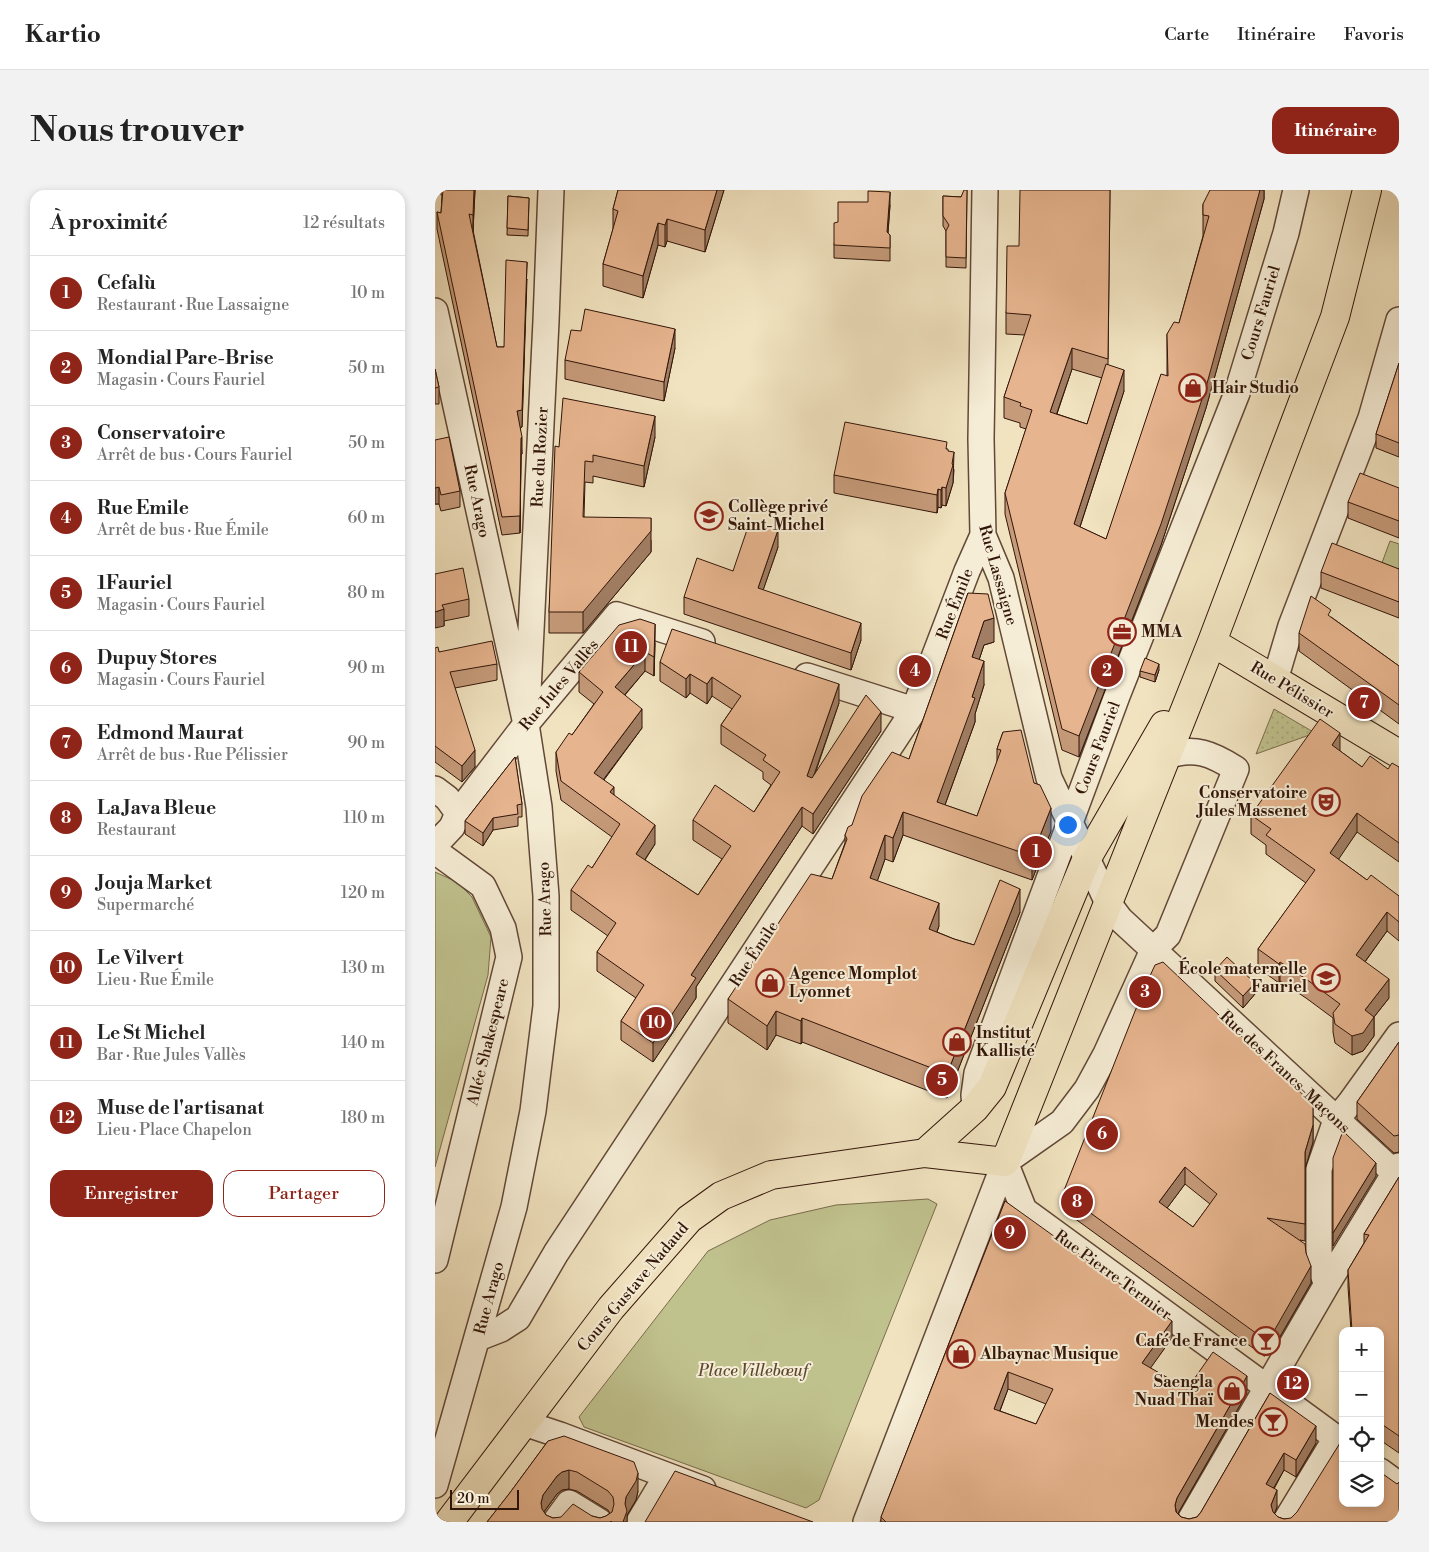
<!DOCTYPE html>
<html lang="fr">
<meta charset="utf-8">
<style>
:root{--surface:#fff;--page:#f2f2f2;--text:#222;--muted:#767676;--line:#e0e0e0;--accent:#8f2418}
body{margin:0;font-family:"Libre Bodoni",serif;background:var(--page);color:var(--text)}
.controls{position:absolute;right:15px;bottom:15px;display:grid;overflow:hidden;border-radius:10px;box-shadow:0 2px 8px #0003}
.controls button{width:45px;height:45px;display:grid;place-items:center;padding:0;border:0;border-bottom:1px solid var(--line);background:var(--surface);color:var(--text);font:25px sans-serif}
.scale{position:absolute;left:15px;bottom:12px;width:69px;box-sizing:border-box;padding-left:5px;border:2px solid #321509;border-top:0;font-size:14px;line-height:18px;white-space:nowrap;color:#321509;-webkit-text-stroke:4px #f6edd6;paint-order:stroke}
.you{position:absolute;left:632px;top:634px;width:18px;height:18px;margin:-12px;border:4px solid #fff;border-radius:50%;background:#1a73e8;box-shadow:0 0 0 8px #1a73e833}
.badge{display:grid;place-items:center;width:32px;height:32px;border-radius:50%;background:var(--accent);color:#fff;font-size:16px;font-weight:700}
.pin{position:absolute;translate:-50% -50%;border:2px solid #fff;box-shadow:0 1px 5px #0006}
.list{margin:0;padding:0;list-style:none}
h2{display:flex;justify-content:space-between;align-items:center;height:65px;margin:0;padding:0 20px;font-size:21px}
h2 small{font-size:16px;font-weight:400;color:var(--muted)}
.list li{display:grid;grid-template-columns:32px 1fr auto;gap:15px;align-items:center;box-sizing:border-box;height:75px;padding:0 20px;border-top:1px solid var(--line)}
.list b{display:block;font-size:19px;white-space:nowrap}
.list p{margin:0;font-size:16px;white-space:nowrap;color:var(--muted)}
.list em{font-size:16px;font-style:normal;color:var(--muted)}
.actions{display:flex;gap:10px;padding:15px 20px}
.actions a{flex:1;padding:11px 0;border:1px solid var(--accent);border-radius:15px;text-align:center;font-size:18px;color:var(--accent)}
.actions .main{background:var(--accent);color:#fff}
.icon{flex:none;width:28px;height:28px;fill:none;stroke:currentColor;stroke-width:2;stroke-linecap:round;stroke-linejoin:round}
.map{position:relative;flex:none;width:964px;height:1332px;overflow:hidden;border-radius:15px}
header{display:flex;align-items:center;gap:30px;box-sizing:border-box;height:70px;padding:0 25px;background:var(--surface);border-bottom:1px solid var(--line)}
header strong{font-size:24px}
nav{display:flex;gap:28px;margin-inline-start:auto;font-size:18px}
.intro{display:flex;align-items:center;justify-content:space-between;box-sizing:border-box;height:120px;padding:0 30px}
h1{margin:0;font-size:35px}
.button{padding:12px 22px;border-radius:15px;background:var(--accent);color:#fff;font-size:18px;font-weight:700}
main{display:flex;gap:30px;padding:0 30px}
aside{flex:1;background:var(--surface);border-radius:15px;box-shadow:0 2px 8px #0003}
.map>svg:first-child{display:block}
.grass{fill:url(#grass-dots);stroke:#796c4c}
.park{fill:#c0c28e;stroke:#796c4c}
.lines{fill:none;stroke-linecap:round;stroke-linejoin:round}
.minor-casing{stroke:#624837;stroke-width:28}
.major-casing{stroke:#321509;stroke-width:30}
.minor{stroke:#f6edd6;stroke-width:25}
.major{stroke:#f1e3c0;stroke-width:28}
.wall{fill:#c69b7a;stroke:#321509;fill-rule:evenodd}
.shaded-wall{fill:#a17e63;stroke:#321509}
.building{fill:#e6b48e;stroke:#321509;fill-rule:evenodd}
.labels{text-anchor:middle;dominant-baseline:central;stroke-width:4;stroke-linejoin:round;paint-order:stroke}
.street-label{font-size:16px;fill:#321509;stroke:#f6edd6}
.poi-label{font-size:16px;font-weight:bold;fill:#321509;stroke:#f6edd6;text-anchor:start}
.park-label{font-size:16px;font-style:italic;fill:#5d4931;stroke:#f6edd6}
</style>
<header>
<strong>Kartio</strong>
<nav><a>Carte</a><a>Itinéraire</a><a>Favoris</a></nav>
</header>
<div class="intro"><h1>Nous trouver</h1><a class="button">Itinéraire</a></div>
<main>
<aside>
<h2>À proximité<small>12 résultats</small></h2>
<ul class="list">
<li><span class="badge">1</span><div><b>Cefalù</b><p>Restaurant · Rue Lassaigne</p></div><em>10 m</em></li>
<li><span class="badge">2</span><div><b>Mondial Pare-Brise</b><p>Magasin · Cours Fauriel</p></div><em>50 m</em></li>
<li><span class="badge">3</span><div><b>Conservatoire</b><p>Arrêt de bus · Cours Fauriel</p></div><em>50 m</em></li>
<li><span class="badge">4</span><div><b>Rue Emile</b><p>Arrêt de bus · Rue Émile</p></div><em>60 m</em></li>
<li><span class="badge">5</span><div><b>1Fauriel</b><p>Magasin · Cours Fauriel</p></div><em>80 m</em></li>
<li><span class="badge">6</span><div><b>Dupuy Stores</b><p>Magasin · Cours Fauriel</p></div><em>90 m</em></li>
<li><span class="badge">7</span><div><b>Edmond Maurat</b><p>Arrêt de bus · Rue Pélissier</p></div><em>90 m</em></li>
<li><span class="badge">8</span><div><b>La Java Bleue</b><p>Restaurant</p></div><em>110 m</em></li>
<li><span class="badge">9</span><div><b>Jouja Market</b><p>Supermarché</p></div><em>120 m</em></li>
<li><span class="badge">10</span><div><b>Le Vilvert</b><p>Lieu · Rue Émile</p></div><em>130 m</em></li>
<li><span class="badge">11</span><div><b>Le St Michel</b><p>Bar · Rue Jules Vallès</p></div><em>140 m</em></li>
<li><span class="badge">12</span><div><b>Muse de l'artisanat</b><p>Lieu · Place Chapelon</p></div><em>180 m</em></li>
</ul>
<div class="actions"><a class="main">Enregistrer</a><a>Partager</a></div>
</aside>
<div class="map">
<svg width="964" height="1332" viewBox="0 0 964 1332">
<defs>
<pattern id="grass-dots" width="8" height="8" patternUnits="userSpaceOnUse" patternTransform="scale(1.25)"><rect width="8" height="8" fill="#c0c28e"/><path d="M2 2h.1M6 6h.1" fill="none" stroke="#a5a679" stroke-width="1.8" stroke-linecap="round"/></pattern>
</defs>
<rect width="100%" height="100%" fill="#f1e3c0"/>
<filter id="stains"><feTurbulence type="fractalNoise" baseFrequency=".004" numOctaves="4"/><feColorMatrix values="0 0 0 0 .2 0 0 0 0 .09 0 0 0 0 .02 0 0 0 .5 -.17"/></filter>
<radialGradient id="worn" r=".72"><stop offset=".6" stop-color="#630" stop-opacity="0"/><stop offset="1" stop-color="#630" stop-opacity=".3"/></radialGradient>
<path class="grass" d="M839,519L880,543L821,564Z"/>
<path class="park" d="M955,351L964,354V388L944,381Z
M0,682L22,692L37,707L56,747L53,785L0,977Z
M493,1009L502,1014L384,1310L371,1318L149,1237L144,1227L273,1061L335,1030L401,1015Z"/>
<g class="lines">
<defs>
<path id="minor" d="M550,0L546,249L548,345L566,388L614,588L673,713L685,729L964,987
M0,121L91,534L104,617L111,706V816L98,921L79,1017L0,1295
M372,486L479,520
M840,490L856,436L936,228L964,130
M93,502L111,131L116,0
M0,599L12,608L23,623L17,637L0,655
M23,623L91,534L182,425L267,452
M0,661L48,696L68,738L74,767L0,1070
M540,918L539,905L542,883L682,506L802,203L851,43L861,0
M570,972L627,932L652,899L671,864L718,760L733,745L801,579C777,564 760,556 731,566
M570,972L589,1020L908,1253
M892,1094L884,1075V979L901,930L915,913L964,845
M43,1148L66,1139L83,1128L121,1063L479,520L532,381L548,345
M89,1233L125,1245L268,1299
M945,1281L964,1295
M120,1332L134,1313L165,1332
M204,1332L231,1287
M431,1332L570,972
M754,1332L892,1094L964,976
M850,1332L901,1248"/>
<path id="major" d="M777,452L964,564
M490,963L540,918L557,897L652,668L729,535
M14,1332L176,1118L254,1029L286,1006L336,985L490,963L570,972L777,452L900,127L932,0"/>
</defs>
<use href="#minor" class="minor-casing"/>
<use href="#major" class="major-casing"/>
<use href="#minor" class="minor"/>
<use href="#major" class="major"/>
</g>
<path class="wall" d="M6,0H40L38,40L62,157H69L92,89L87,237L85,238L87,264L86,265L85,343L67,345L2,39V22L6,23L7,5H6Z
M183,0H289L270,62L232,51L230,57L223,55L208,108L168,96V74L178,39V19Z
M532,0L531,78L511,77V41L508,36V6L526,7Z
M675,0L673,175L689,201L645,337L671,349L732,185V144L744,133L768,46V14L829,0V9L771,218L726,355L644,567L627,560L570,324V303L591,239L585,237V233L569,228V207L590,145L571,144V123L584,56ZM637,179L667,188L652,234L622,224Z
M73,6L94,8L93,46L72,45Z
M455,15L453,43L455,45V71L399,68V55L403,32Z
M240,158L229,211L130,189V170Z
M964,173V267L941,258V244Z
M0,179L4,197V214H0Z
M220,247L209,297L158,286V293L150,292L149,327L216,350V362L148,443H114V422L124,257Z
M0,250L25,301V317L6,321L4,314H0Z
M512,259L513,261L519,280L518,293L511,316L507,315L506,318L503,317L502,323L399,303V285Z
M964,298V348L913,328V312Z
M343,357L328,400L426,450L416,480L249,424V407Z
M964,379V428L886,398V382Z
M0,384L34,409V426L9,431V436Z
M533,403L559,452L549,455L544,470L549,495L540,524V532L510,615L542,626L562,572V559L568,542L599,593L616,641L597,690L468,645L458,672L450,669L442,691L504,736L502,742L519,749L539,755L585,722L512,908L367,852L366,854L341,845L332,860L293,833V809L397,689L410,653V645L417,635L474,569Z
M896,427L964,476V534L864,461V443Z
M220,453L219,486L210,481L190,505L207,538L169,590L179,605L220,654L210,670L263,705L287,669L258,650V630L319,622L336,595L328,589V582L286,554V535L297,519L277,506L272,514L255,503L251,508L225,491V472L404,513L380,584L446,541L378,644L367,636L261,797V808L218,872L186,850V831L201,808L162,781V762L173,746L136,720V700L157,678L177,647L126,610L121,581V562L137,545L159,514L144,502V482Z
M0,458L4,462L62,474V490L20,498L40,577L27,592L0,572Z
M724,480L720,492L705,487V481Z
M905,561L927,577L953,579L964,577V672L922,642L903,669L932,690L964,706V751L952,741L930,772L954,808L939,827V846L928,861L917,865L900,853L898,842V828L871,808L845,791L844,793L823,778V759L871,693L831,664V655L816,644V625Z
M80,567L87,614V627H83V636L58,640L48,656L30,644V631Z
M780,780L820,804L808,818L780,791Z
M964,852V962L959,963L922,929V912Z
M878,914V952L870,979V1051L865,1050L871,1063L876,1093L835,1164L829,1166L628,1020V1003ZM750,994L775,1014L758,1037L732,1018Z
M964,987V1263L945,1250V1141H916L913,1097V1080L929,1053V1044Z
M570,1011L737,1148L715,1178L752,1199L812,1203L743,1323L746,1327L754,1329L762,1327L766,1322L835,1203L881,1253L861,1287L849,1280L839,1299L842,1317L839,1324L843,1327L849,1329L964,1332H446V1327ZM573,1199L611,1214L601,1234L565,1221Z
M113,1251L203,1301L201,1310L192,1325V1332H52L74,1304ZM134,1299L142,1301L173,1320L175,1323L171,1326L165,1328L157,1326L118,1328L111,1325L109,1322L122,1304L127,1300Z"/>
<path class="shaded-wall" d="M39,0H40L38,42V25Z
M282,0H289L270,62V40Z
M824,0H829V9L771,218L726,355L644,567V546Z
M455,2V15L452,55V42Z
M232,29V51L230,57V35Z
M223,33V55L208,108V86Z
M92,72L87,237L82,239V221Z
M240,139V158L229,211V192Z
M637,158V179L615,243V222Z
M689,180V201L639,355V334Z
M220,226V247L209,297V276Z
M87,247V264L86,265L85,343L86,248Z
M519,262L518,293L511,316V298Z
M4,297V314H0V298Z
M507,297V315L506,318V300Z
M503,299V317L502,323V305Z
M216,328V362L148,443V422Z
M343,340V357L323,415V398Z
M9,419V436L0,438V422Z
M559,428V452L549,455L537,491V467L549,431Z
M426,433V450L416,480V463Z
M220,434V453L219,486V467Z
M210,462V481L180,516V497Z
M549,471V495L540,524V532L503,634L502,612Z
M724,474V480L720,492V485Z
M255,484V503L251,508V489Z
M277,487V506L272,514V494Z
M404,494V513L372,605V586Z
M207,519V538L159,602V583Z
M446,522V541L378,644V624Z
M905,543V562L897,555Z
M40,560V577L27,592V576Z
M179,597V616L175,602Z
M367,617V636L261,797V808L218,872V853L256,785Z
M616,618V641L597,690V666Z
M468,622V645L458,672V648Z
M922,623V642L895,682V663Z
M58,628V640L48,656V643Z
M220,635V654L201,683V664Z
M450,645V669L435,712V688Z
M585,699V722L512,908V884Z
M504,713V736L494,763V739Z
M952,722V741L921,784V765Z
M845,772V791L844,793V774Z
M954,789V808L939,827V846L928,861L917,865V846L930,820Z
M820,793V804L808,818V806Z
M341,821V845L332,860V836Z
M367,828V852L366,854V831Z
M878,935V952L870,979V962Z
M941,973V986L898,1056V1043Z
M750,977V994L724,1029V1012Z
M876,1076V1093L835,1164L829,1166V1149Z
M737,1131V1148L707,1190V1173Z
M573,1182V1199L559,1236V1219Z
M812,1186V1203L742,1325L740,1315L742,1308Z
M881,1236V1253L861,1287V1270Z
M849,1263V1280L831,1311V1294Z
M134,1280V1299L127,1300L122,1304L108,1323L106,1331V1313L108,1305L122,1286L127,1282Z
M203,1283V1301L201,1310L192,1325V1332H188L190,1314L191,1307Z
M842,1300V1317L836,1332V1315Z"/>
<path class="building" d="M8,0H39L38,25L34,24L62,157H69L71,70L92,72L87,220L82,221L87,247L86,248L85,326L67,327L2,22L6,23Z
M183,0H282L270,40L232,29L230,35L223,33L208,86L168,74L183,21L178,19Z
M529,0H532L531,68L511,67V41L514,35L508,26V6L526,7Z
M585,0H675L673,169L637,158L615,222L652,234L671,174L689,180L639,334L671,349L726,184L733,186L732,144L739,132L744,133L774,26L768,25V14L775,0H825L771,197L726,334L644,546L627,539L570,303L597,220L585,216L586,213L569,207L596,125L571,123L572,56H584Z
M433,1L455,2L452,42L455,45V58L399,55V33L403,32V12H433Z
M73,6L94,8L93,40L72,38Z
M150,119L240,139L229,192L130,170L136,140L146,141Z
M964,173V253L941,244Z
M0,179L4,197L0,198Z
M128,208L220,226L209,276L158,265V272L150,271L148,327L216,328V341L148,422H114L120,256L124,257Z
M410,232L512,252L511,259H513V261L519,262L517,274L518,275L511,298L507,297L506,300L503,299L502,305L399,285Z
M14,247L25,301L6,305L4,297L0,298V250Z
M925,283L964,298V331L913,312Z
M315,331L343,340L323,398L426,433L416,463L249,407L262,368L298,381Z
M897,353L964,379V412L886,382Z
M28,378L34,409L7,415L9,419L0,422V384Z
M533,403L553,404L559,428L549,431L537,467L549,471L537,507L540,508L502,612L542,626L566,560L562,559L568,542L586,540L599,593L605,595L616,618L597,666L468,622L458,648L450,645L435,688L504,713L494,739L519,749L539,755L565,690L585,699L512,884L367,828L366,831L341,821L332,836L293,809L376,684L397,689L412,649L410,645L413,637L417,635L427,606L457,562L474,569Z
M876,406L896,420L893,425L964,476V515L864,443Z
M205,429L220,434L219,467L210,462L180,497L207,519L159,583L179,597L175,602L220,635L201,664L263,705L296,656L258,630L280,595L319,622L345,582L328,570L331,565L286,535L306,506L277,487L272,494L255,484L251,489L225,472L237,439L404,494L372,586L377,588L431,505L446,522L378,624L367,617L256,785L261,788L218,853L186,831L209,795L162,762L181,733L136,700L153,675L157,678L185,634L126,591L121,562L134,543L137,545L168,502L144,482L184,435Z
M57,451L62,474L15,482L40,560L27,576L0,556V458L3,457L4,462Z
M710,468L724,474L720,485L705,481Z
M885,529L905,543L897,555L927,577L935,566L953,579L957,573L964,577V653L922,623L895,663L932,690L936,685L964,706V732L952,722L921,765L954,789L930,820L939,827L928,843L917,846L900,834L898,823L905,814L871,789L845,772L844,774L823,759L880,680L831,645L836,639L816,625Z
M80,567L87,614L82,615L83,624L58,628L48,643L30,631Z
M792,767L820,793L808,806L780,780Z
M728,772L878,914V935L870,962V1034L832,1028L870,1054L871,1063L876,1076L835,1148L829,1149L628,1003L708,801L720,775ZM750,977L782,1004L758,1037L724,1012Z
M964,852V945L959,946L922,912Z
M908,941L941,973L898,1043V968Z
M964,987V1246L945,1233V1141H917L913,1080L934,1045L929,1044Z
M570,1011L737,1131L707,1173L752,1199L778,1162L812,1186L742,1308L740,1315L741,1322L746,1327L754,1329L762,1327L766,1322L835,1203L881,1236L861,1270L849,1263L831,1294L842,1300L836,1315L838,1322L843,1327L849,1329L856,1328L862,1322L905,1253L908,1255V1313H945V1282L962,1294L964,1292V1332H451L446,1327ZM573,1182L618,1199L601,1234L559,1219Z
M129,1246L199,1272L203,1283L201,1291L191,1307L190,1314L192,1321L188,1332H177L176,1331L175,1332H52L74,1304L113,1251ZM134,1280L142,1282L173,1301L178,1307L179,1314L177,1322L171,1326L165,1328L157,1326L138,1314L126,1327L118,1328L111,1325L107,1319L106,1313L108,1305L122,1286L127,1282Z
M240,1281L378,1332H210Z"/>
<defs>
<symbol id="shop-ring" viewBox="-11 -11 22 22"><circle r="9.5" fill="#f6edd6" stroke="#8f2418" stroke-width="1.5"/><path d="M-5-2.5h2.3a2.7 3.5 0 0 1 5.4 0H5L5.5 6h-11ZM-1.5-2.5h3a1.5 2.3 0 0 0-3 0Z" fill="#8f2418"/></symbol>
<symbol id="school-ring" viewBox="-11 -11 22 22"><circle r="9.5" fill="#f6edd6" stroke="#8f2418" stroke-width="1.5"/><path d="M0-5L7-2L0 1L-7-2ZM-4 1L0 2.5L4 1V4Q0 6-4 4Z" fill="#8f2418"/></symbol>
<symbol id="office-ring" viewBox="-11 -11 22 22"><circle r="9.5" fill="#f6edd6" stroke="#8f2418" stroke-width="1.5"/><path d="M-6-3h4V-5.5h4V-3h4V5H-6ZM-1-4.5V-3h2v-1.5ZM-6 0V1H6V0Z" fill="#8f2418"/></symbol>
<symbol id="theatre-ring" viewBox="-11 -11 22 22"><circle r="9.5" fill="#f6edd6" stroke="#8f2418" stroke-width="1.5"/><path d="M-5-5.5Q0-4 5-5.5V0Q5 5 0 6Q-5 5-5 0ZM-3.3-2.5H-1v1.5H-3.3ZM1-2.5H3.3v1.5H1ZM-2.8 1Q0 5.5 2.8 1Z" fill="#8f2418"/></symbol>
<symbol id="bar-ring" viewBox="-11 -11 22 22"><circle r="9.5" fill="#f6edd6" stroke="#8f2418" stroke-width="1.5"/><path d="M-6-5H6L.8 .8V4.5H3.5V6h-7V4.5H-.8V.8Z" fill="#8f2418"/></symbol>
</defs>
<g fill-rule="evenodd">
<use href="#shop-ring" x="742" y="182" width="32" height="32"/>
<use href="#school-ring" x="258" y="310" width="32" height="32"/>
<use href="#office-ring" x="671" y="426" width="32" height="32"/>
<use href="#theatre-ring" x="875" y="596" width="32" height="32"/>
<use href="#school-ring" x="875" y="772" width="32" height="32"/>
<use href="#shop-ring" x="319" y="777" width="32" height="32"/>
<use href="#shop-ring" x="506" y="836" width="32" height="32"/>
<use href="#bar-ring" x="815" y="1135" width="32" height="32"/>
<use href="#shop-ring" x="510" y="1148" width="32" height="32"/>
<use href="#shop-ring" x="781" y="1185" width="32" height="32"/>
<use href="#bar-ring" x="822" y="1216" width="32" height="32"/>
</g>
<g class="labels">
<g class="street-label">
<text transform="translate(826 123) rotate(-73)">Cours Fauriel</text>
<text transform="translate(105 267) rotate(-87)">Rue du Rozier</text>
<text transform="translate(42 311) rotate(78)">Rue Arago</text>
<text transform="translate(563 385) rotate(74)">Rue Lassaigne</text>
<text transform="translate(520 414) rotate(-69)">Rue Émile</text>
<text transform="translate(124 495) rotate(-50)">Rue Jules Vallès</text>
<text transform="translate(857 500) rotate(31)">Rue Pélissier</text>
<text transform="translate(663 558) rotate(-69)">Cours Fauriel</text>
<text transform="translate(110 709) rotate(-92)">Rue Arago</text>
<text transform="translate(319 764) rotate(-57)">Rue Émile</text>
<text transform="translate(53 852) rotate(-76)">Allée Shakespeare</text>
<text transform="translate(850 882) rotate(43)">Rue des Francs-Maçons</text>
<text transform="translate(678 1085) rotate(36)">Rue Pierre Termier</text>
<text transform="translate(198 1097) rotate(-50)">Cours Gustave Nadaud</text>
<text transform="translate(54 1108) rotate(-75)">Rue Arago</text>
</g>
<g class="poi-label">
<text x="777" y="198">Hair Studio</text>
<text x="293" y="317">Collège privé<tspan x="293" dy="18">Saint-Michel</tspan></text>
<text x="706" y="442">MMA</text>
<text x="872" y="603" text-anchor="end">Conservatoire<tspan x="872" dy="18">Jules Massenet</tspan></text>
<text x="872" y="779" text-anchor="end">École maternelle<tspan x="872" dy="18">Fauriel</tspan></text>
<text x="354" y="784">Agence Momplot<tspan x="354" dy="18">Lyonnet</tspan></text>
<text x="541" y="843">Institut<tspan x="541" dy="18">Kallisté</tspan></text>
<text x="812" y="1151" text-anchor="end">Café de France</text>
<text x="545" y="1164">Albaynac Musique</text>
<text x="778" y="1192" text-anchor="end">Saengla<tspan x="778" dy="18">Nuad Thaï</tspan></text>
<text x="819" y="1232" text-anchor="end">Mendes</text>
</g>
<g class="park-label">
<text x="318" y="1181">Place Villebœuf</text>
</g>
</g>
<rect width="100%" height="100%" filter="url(#stains)"/>
<rect width="100%" height="100%" fill="url(#worn)"/>
</svg>
<div class="controls">
<button>+</button>
<button>−</button>
<button><svg class="icon" aria-label="locate" viewBox="0 0 24 24"><circle cx="12" cy="12" r="6"/><path d="M12 2v4M12 18v4M2 12h4M18 12h4"/></svg></button>
<button><svg class="icon" aria-label="layers" viewBox="0 0 24 24"><path d="M12 4l9 5-9 5-9-5zM3 14l9 5 9-5"/></svg></button>
</div>
<div class="scale">20 m</div>
<div class="you"></div>
<div class="pin badge" style="left:601px;top:662px">1</div>
<div class="pin badge" style="left:672px;top:481px">2</div>
<div class="pin badge" style="left:710px;top:802px">3</div>
<div class="pin badge" style="left:480px;top:481px">4</div>
<div class="pin badge" style="left:507px;top:890px">5</div>
<div class="pin badge" style="left:667px;top:944px">6</div>
<div class="pin badge" style="left:929px;top:513px">7</div>
<div class="pin badge" style="left:642px;top:1012px">8</div>
<div class="pin badge" style="left:575px;top:1043px">9</div>
<div class="pin badge" style="left:221px;top:833px">10</div>
<div class="pin badge" style="left:196px;top:457px">11</div>
<div class="pin badge" style="left:858px;top:1194px">12</div>
</div>
</main>
